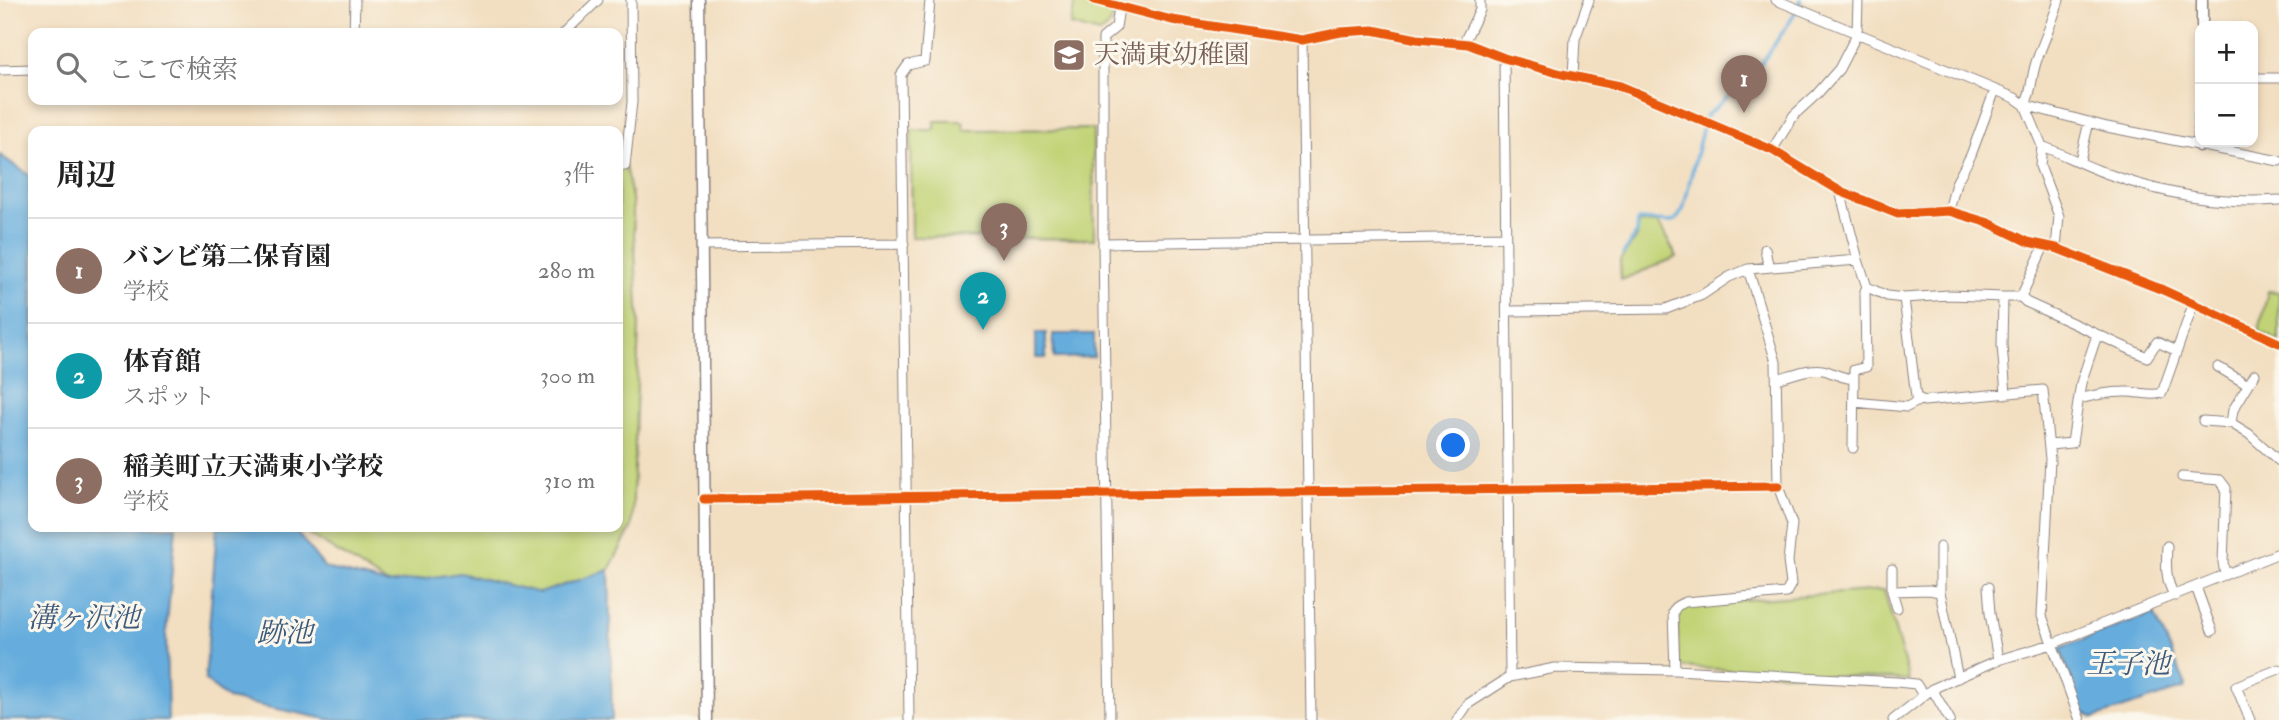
<!DOCTYPE html>
<html lang="ja">
<meta charset="utf-8">
<style>
:root{--surface:#fff;--page:#f2f2f2;--text:#222;--muted:#767676;--line:#e0e0e0;--accent:#1f6fb2}
body{margin:0;font-family:"IM FELL Double Pica","Noto Serif JP",serif;background:var(--page);color:var(--text)}
.controls{position:absolute;right:21px;top:21px;display:grid;overflow:hidden;border-radius:14px;box-shadow:0 4px 10px #0003}
.controls button{width:63px;height:63px;display:grid;place-items:center;padding:0;border:0;border-bottom:2px solid var(--line);background:var(--surface);color:var(--text);font:35px sans-serif}
.you{position:absolute;left:1454px;top:446px;width:24px;height:24px;margin:-18px;border:5px solid #fff;border-radius:50%;background:#1a73e8;box-shadow:0 0 0 10px #1a73e833}
.badge{display:grid;place-items:center;width:46px;height:46px;border-radius:50%;background:var(--accent);color:#fff;font-size:23px;font-weight:700}
.pin{position:absolute;translate:-50% -58px;filter:drop-shadow(0 2px 4px #0008)}
.pin::after{content:'';position:absolute;top:37px;width:24px;height:21px;background:inherit;clip-path:polygon(0 0,100% 0,50% 100%)}
.list{margin:0;padding:0;list-style:none}
h2{display:flex;justify-content:space-between;align-items:center;height:91px;margin:0;padding:0 28px;font-size:30px}
h2 small{font-size:23px;font-weight:400;color:var(--muted)}
.list li{display:grid;grid-template-columns:46px 1fr auto;gap:21px;align-items:center;box-sizing:border-box;height:105px;padding:0 28px;border-top:2px solid var(--line)}
.list b{display:block;font-size:26px;white-space:nowrap}
.list p{margin:0;font-size:23px;white-space:nowrap;color:var(--muted)}
.list em{font-size:23px;font-style:normal;color:var(--muted)}
.icon{flex:none;width:38px;height:38px;fill:none;stroke:currentColor;stroke-width:2;stroke-linecap:round;stroke-linejoin:round}
.map{position:relative;flex:none;width:2279px;height:720px;overflow:hidden}
.search{position:absolute;background:var(--surface);box-shadow:0 4px 10px #0003;left:28px;top:28px;width:595px;height:77px;display:flex;align-items:center;gap:18px;box-sizing:border-box;padding:0 24px;border-radius:14px;color:var(--muted);font-size:26px}
.panel{position:absolute;background:var(--surface);box-shadow:0 4px 10px #0003;left:28px;top:126px;width:595px;height:406px;border-radius:14px}
.map>svg:first-child{display:block}
.green{fill:#c1d376;stroke:#727a58;stroke-width:2}
.water{fill:#66addd;stroke:#44688c;stroke-width:2}
.lines{fill:none;stroke-linecap:round;stroke-linejoin:round}
.stream{stroke:#66addd;stroke-width:3.5}
.minor-casing{stroke:#8a807e;stroke-width:11}
.tertiary-casing{stroke:#8a807e;stroke-width:13}
.minor{stroke:#fff;stroke-width:9}
.tertiary{stroke:#fff;stroke-width:10}
.cycleway-casing{stroke:#fbf7ec;stroke-width:13}
.cycleway{stroke:#e8590c;stroke-width:9}
.labels{text-anchor:middle;dominant-baseline:central;stroke-width:6;stroke-linejoin:round;paint-order:stroke}
.education-label{font-size:26px;fill:#785e54;stroke:#fbf7ec;text-anchor:start}
.water-label{font-size:28px;font-style:italic;fill:#3d5a7c;stroke:#fbf7ec}
</style>
<div class="map">
<svg width="2279" height="720" viewBox="0 0 2279 720">
<rect width="100%" height="100%" fill="#fbf7ec"/>
<filter id="ink" filterUnits="userSpaceOnUse"><feTurbulence type="fractalNoise" baseFrequency=".0143" numOctaves="2"/><feDisplacementMap in="SourceGraphic" scale="14" xChannelSelector="R" yChannelSelector="G"/><feConvolveMatrix kernelMatrix="1 2 1 2 8 2 1 2 1" color-interpolation-filters="sRGB"/></filter>
<filter id="wash" filterUnits="userSpaceOnUse"><feTurbulence type="fractalNoise" baseFrequency=".00686" numOctaves="4" result="noise"/><feDisplacementMap in="SourceGraphic" scale="28" xChannelSelector="R" yChannelSelector="G"/><feGaussianBlur stdDeviation="1.57" result="paint"/><feColorMatrix in="noise" values="0 0 0 0 0 0 0 0 0 0 0 0 0 0 0 0 0 1.4 0 .05"/><feComposite in="paint" operator="in"/></filter>
<g filter="url(#wash)">
<rect width="100%" height="100%" fill="#f2dec0"/>
<path class="green" d="M1075,0L1114,8C1113,21 1110,28 1099,33L1071,25Z
M935,121H963L964,130L1093,129L1094,239L912,237L911,130H935Z
M618,164L625,166L632,198L639,323L632,526L609,570L540,593L460,573L388,584L298,527H618Z
M1639,222L1658,223L1677,257L1621,280L1620,260L1637,237Z
M2268,291L2279,292V341L2259,331Z
M1884,590L1909,680L1678,667L1677,614L1678,609L1686,604Z"/>
<path class="water" d="M0,155L33,178V527H176L166,634L168,720H0Z
M1036,333H1046V358H1036Z
M1053,334H1094V357L1054,358Z
M217,527H288L297,533L325,568L388,584L460,573L540,593L609,570L612,720H332L228,699L205,680Z
M2154,613L2186,685L2185,688L2094,718L2082,711L2060,648Z"/>
<g class="lines">
<path class="stream" d="M1705,117L1756,71L1791,20L1801,0
M1623,254L1637,233L1638,220L1671,222L1676,220L1683,210L1703,126"/>
</g>
</g>
<g filter="url(#ink)">
<g class="lines">
<defs>
<path id="minor" d="M1094,0L1172,20L1302,40L1341,32L1373,30L1417,39L1468,44L1504,58L1562,74L1620,86L1772,150L1840,191L1898,214L1949,211L1989,223L2028,242L2056,248L2163,290L2279,343
M1776,0L2015,98L2025,105L2107,127L2279,161
M354,33L355,0
M564,33L598,0
M1302,40L1311,720
M1463,44L1480,10V0
M1504,58L1510,677
M0,70L33,69
M1573,76L1575,39L1589,0
M2253,78H2279
M2042,146C2065,155 2087,167 2111,175C2167,195 2219,204 2279,200
M1772,150L1794,115L1817,94L1839,69L1857,34L1858,0
M2080,160L2089,122
M625,166L632,102L631,0
M1840,191L1858,260
M1949,211L1956,183L1971,155L1995,90
M1103,243L1505,237
M702,246L904,244
M2056,248L2059,216L2040,166L2042,146L2025,105C2033,89 2031,73 2038,57C2045,38 2053,20 2059,0
M1765,249L1767,260L1770,266
M2021,297L2026,302L2147,357L2157,342L2177,351
M1904,298L1949,295L2003,297
M1507,311L1666,309L1702,295L1729,277L1748,269L1858,260L1867,287L1887,296L1904,298L1916,397L1924,401L2043,390L2050,459L2042,616L2080,720
M2218,367L2248,385
M1777,379C1792,375 1812,366 1827,371C1836,375 1843,378 1854,379
M2006,394L2002,345L2003,297H2021L2044,246
M2079,399C2094,395 2108,392 2124,392C2137,391 2150,397 2162,393L2193,305
M1854,402L1907,407L1920,400
M2203,421L2231,423L2249,434L2279,461
M2231,423L2233,410L2255,374
M2049,445L2072,443L2081,383L2097,335
M1853,448L1854,370L1866,367L1865,291L1867,287
M2182,477L2220,480L2226,488L2223,562L2225,575
M704,499L1778,486
M2167,546C2166,563 2165,582 2175,596
M1940,547V592L1958,678
M1892,569V591L1897,608
M1988,587L1990,613L1998,660
M2196,587L2212,631
M1892,591L1929,590L1940,592
M1675,670L1673,612L1677,606L1685,602L1786,593L1791,584L1788,561L1792,524L1778,486L1776,362L1748,269
M1932,689L1950,720
M909,720L901,75L908,65L925,61L930,0
M1110,720L1103,243V38L1116,27L1119,8
M1457,720L1468,704L1510,677L1555,668L1675,670L1897,682L1916,684L1923,695
M1893,720L1932,689L1998,660L2052,644L2279,553
M2250,720L2236,686L2279,669"/>
<path id="tertiary" d="M699,0L707,720
M2202,0V26
M2199,146L2200,113"/>
</defs>
<use href="#minor" class="minor-casing"/>
<use href="#tertiary" class="tertiary-casing"/>
<use href="#minor" class="minor"/>
<use href="#tertiary" class="tertiary"/>
<defs>
<path id="cycleway" d="M1094,0L1172,20L1302,40L1341,32L1373,30L1417,39L1468,44L1504,58L1562,74L1620,86L1772,150L1840,191L1898,214L1949,211L1989,223L2028,242L2056,248L2163,290L2279,343
M704,499L1778,486"/>
</defs>
<use href="#cycleway" class="cycleway-casing"/>
<use href="#cycleway" class="cycleway"/>
</g>
</g>
<defs>
<symbol id="school-square" viewBox="-11 -11 22 22"><rect x="-9" y="-9" width="18" height="18" rx="4" fill="#8d6e63" stroke="#fbf7ec"/><path d="M0-5L7-2L0 1L-7-2ZM-4 1L0 2.5L4 1V4Q0 6-4 4Z" fill="#fff"/></symbol>
</defs>
<g fill-rule="evenodd">
<use href="#school-square" x="1050" y="36" width="38" height="38"/>
</g>
<g class="labels">
<g class="education-label">
<text x="1094" y="55">天満東幼稚園</text>
</g>
<g class="water-label">
<text x="84" y="618">溝ヶ沢池</text>
<text x="285" y="633">跡池</text>
<text x="2128" y="664">王子池</text>
</g>
</g>
</svg>
<div class="controls">
<button>+</button>
<button>−</button>
</div>
<div class="you"></div>
<div class="pin badge" style="left:1744px;top:113px;background:#8d6e63">1</div>
<div class="pin badge" style="left:983px;top:330px;background:#0f9aa8">2</div>
<div class="pin badge" style="left:1004px;top:261px;background:#8d6e63">3</div>
<div class="search"><svg class="icon" aria-label="search" viewBox="0 0 24 24"><circle cx="10" cy="10" r="6"/><path d="M15 15l6 6"/></svg>ここで検索</div>
<section class="panel">
<h2>周辺<small>3件</small></h2>
<ul class="list">
<li><span class="badge" style="background:#8d6e63">1</span><div><b>バンビ第二保育園</b><p>学校</p></div><em>280 m</em></li>
<li><span class="badge" style="background:#0f9aa8">2</span><div><b>体育館</b><p>スポット</p></div><em>300 m</em></li>
<li><span class="badge" style="background:#8d6e63">3</span><div><b>稲美町立天満東小学校</b><p>学校</p></div><em>310 m</em></li>
</ul>
</section>
</div>
